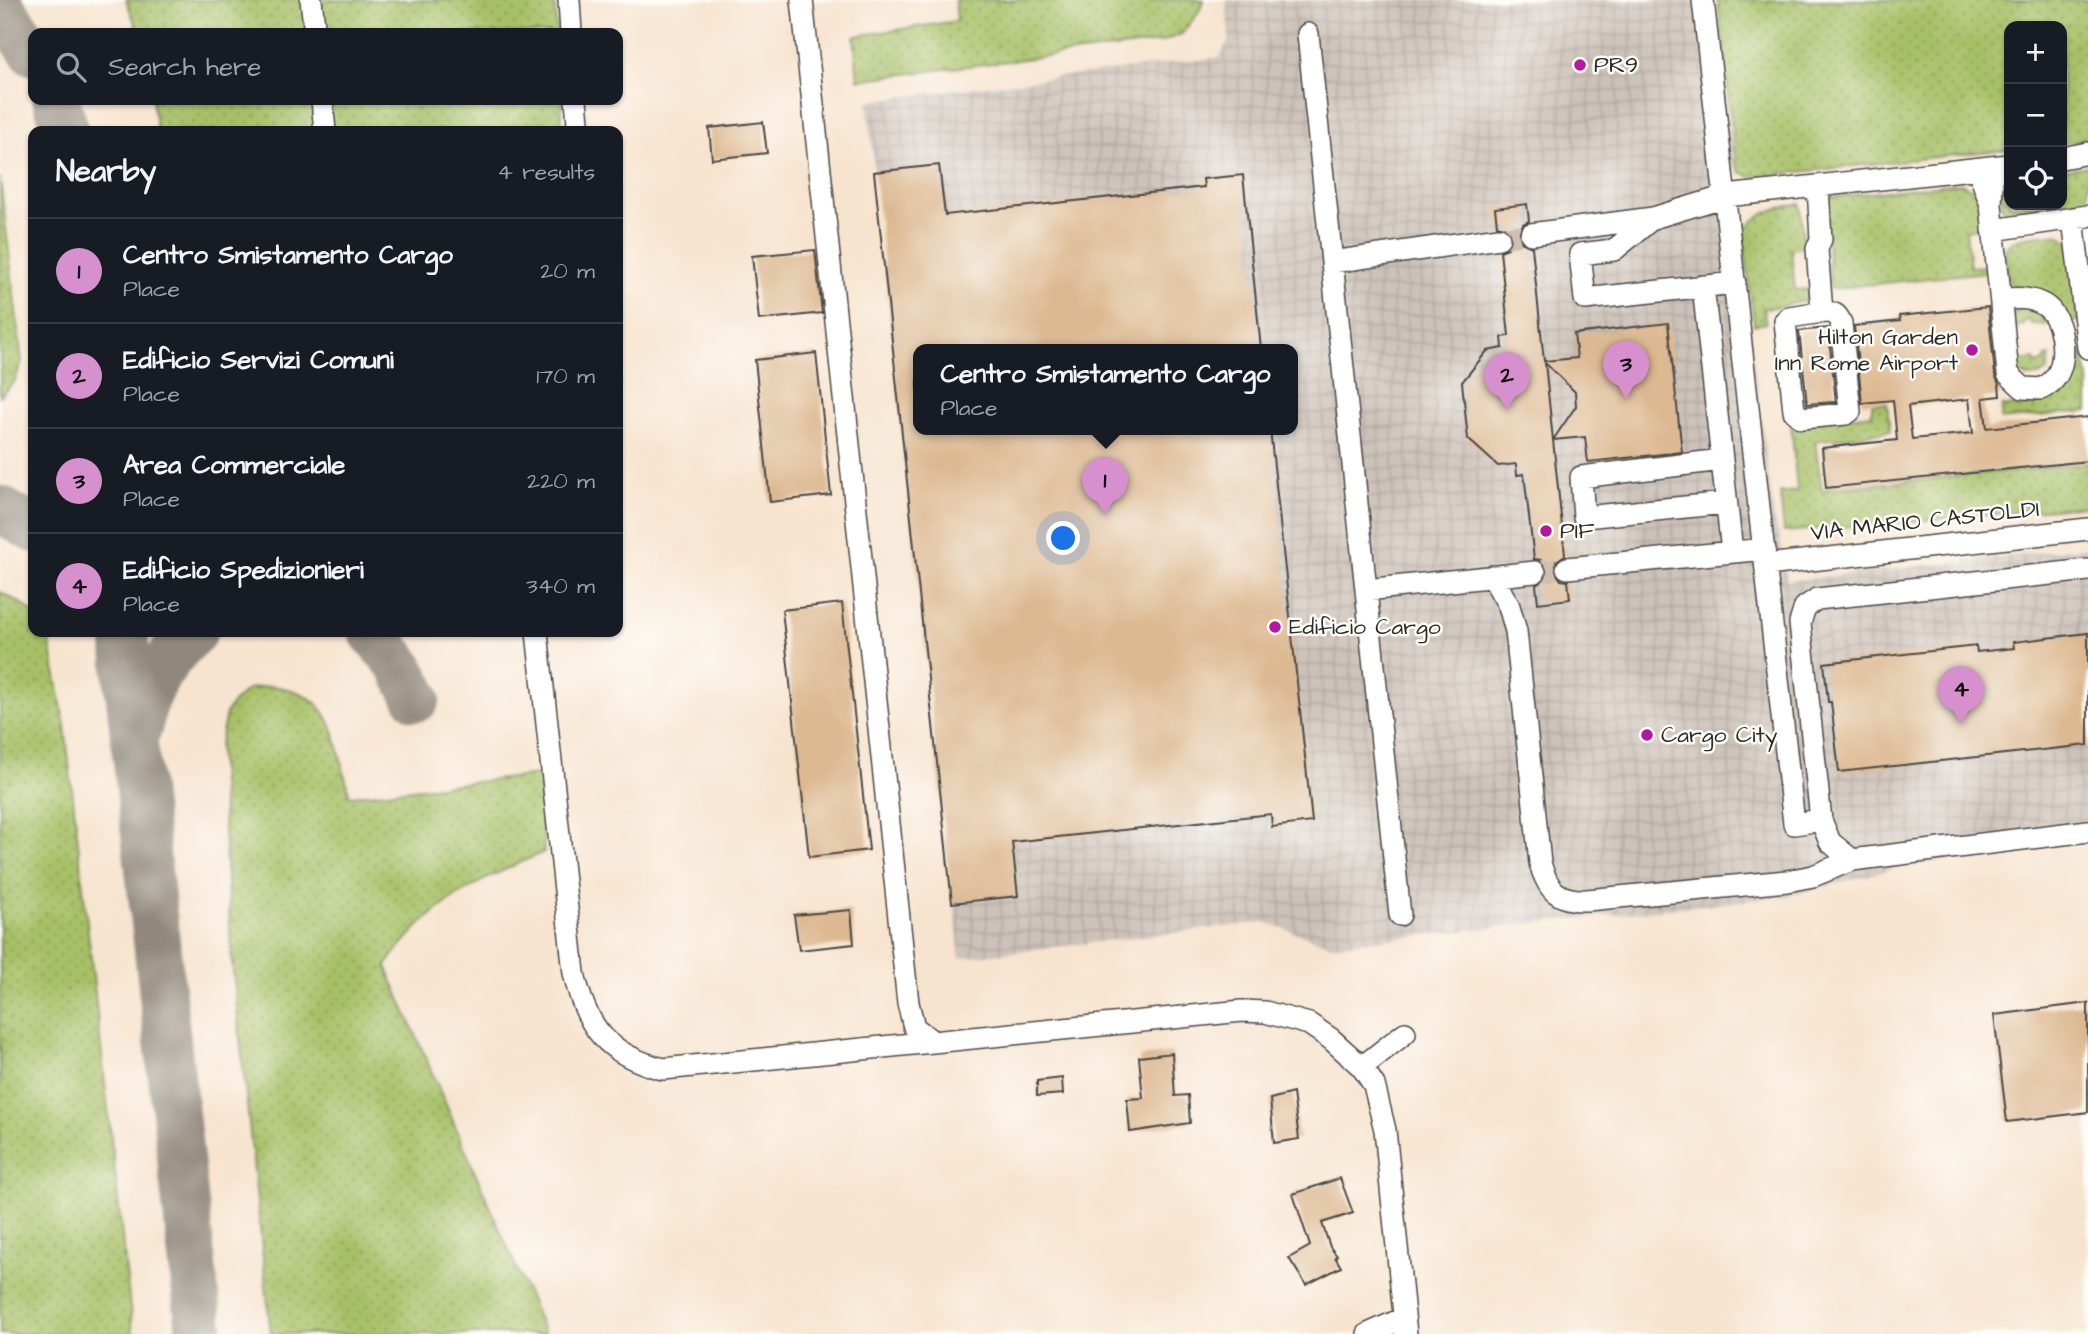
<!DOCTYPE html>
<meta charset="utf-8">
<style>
:root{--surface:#171b24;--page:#20242c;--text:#f1f3f6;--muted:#9ea1a6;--line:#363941;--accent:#d690ce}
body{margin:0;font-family:"Architects Daughter",sans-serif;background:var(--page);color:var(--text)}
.controls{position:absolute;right:21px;top:21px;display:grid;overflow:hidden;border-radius:14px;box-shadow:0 2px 5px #0004}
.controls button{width:63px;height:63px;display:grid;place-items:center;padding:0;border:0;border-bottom:2px solid var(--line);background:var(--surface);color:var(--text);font:35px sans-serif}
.you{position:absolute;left:1064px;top:539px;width:24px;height:24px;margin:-18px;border:5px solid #fff;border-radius:50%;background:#1a73e8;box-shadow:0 0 0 10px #1a73e833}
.badge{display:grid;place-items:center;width:46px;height:46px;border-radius:50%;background:var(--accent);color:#111;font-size:23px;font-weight:700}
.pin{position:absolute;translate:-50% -58px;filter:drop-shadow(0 2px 4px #0008)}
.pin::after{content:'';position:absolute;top:37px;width:24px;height:21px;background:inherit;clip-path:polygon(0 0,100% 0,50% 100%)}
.popup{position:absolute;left:913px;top:344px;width:385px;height:91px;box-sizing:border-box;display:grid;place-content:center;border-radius:14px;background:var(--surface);filter:drop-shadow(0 2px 5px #0005);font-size:23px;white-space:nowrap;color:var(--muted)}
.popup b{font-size:26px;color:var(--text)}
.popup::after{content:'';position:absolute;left:50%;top:100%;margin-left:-14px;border:14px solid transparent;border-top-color:var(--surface)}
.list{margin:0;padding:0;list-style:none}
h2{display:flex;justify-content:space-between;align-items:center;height:91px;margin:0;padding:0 28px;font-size:30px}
h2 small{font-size:23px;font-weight:400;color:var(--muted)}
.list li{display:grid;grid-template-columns:46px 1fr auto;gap:21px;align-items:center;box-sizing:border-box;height:105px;padding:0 28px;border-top:2px solid var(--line)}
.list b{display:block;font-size:26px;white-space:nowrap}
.list p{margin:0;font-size:23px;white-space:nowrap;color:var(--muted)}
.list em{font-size:23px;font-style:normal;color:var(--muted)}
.icon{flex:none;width:38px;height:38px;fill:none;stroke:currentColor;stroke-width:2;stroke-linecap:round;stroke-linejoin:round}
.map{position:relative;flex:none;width:2088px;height:1334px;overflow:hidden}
.search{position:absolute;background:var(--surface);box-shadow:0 2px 5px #0004;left:28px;top:28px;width:595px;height:77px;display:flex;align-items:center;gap:18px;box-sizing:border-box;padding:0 24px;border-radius:14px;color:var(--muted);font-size:26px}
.panel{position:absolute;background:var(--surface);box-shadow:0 2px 5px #0004;left:28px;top:126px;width:595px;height:511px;border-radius:14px}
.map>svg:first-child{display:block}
.industrial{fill:url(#industrial-grid);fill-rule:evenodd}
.grass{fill:url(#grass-dots);stroke:#697648;stroke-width:2}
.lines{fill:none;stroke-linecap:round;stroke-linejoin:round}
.taxiway{stroke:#91887d;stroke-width:47}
.building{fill:#ddb992;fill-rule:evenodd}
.minor-tunnel{stroke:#cebfae;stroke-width:21;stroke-dasharray:21 10;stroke-linecap:butt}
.minor-casing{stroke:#4a4744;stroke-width:24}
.minor{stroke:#fff;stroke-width:21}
.poi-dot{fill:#b5179e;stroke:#fdfcf7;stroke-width:2.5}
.labels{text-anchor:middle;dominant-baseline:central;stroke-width:5;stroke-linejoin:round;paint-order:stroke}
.poi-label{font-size:23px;fill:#2b2b2b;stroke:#fdfcf7;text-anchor:start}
.street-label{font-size:23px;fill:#2b2b2b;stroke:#fdfcf7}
</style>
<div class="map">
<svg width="2088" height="1334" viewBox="0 0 2088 1334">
<defs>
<pattern id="industrial-grid" width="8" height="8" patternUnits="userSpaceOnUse" patternTransform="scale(1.75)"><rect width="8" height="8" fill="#cdc2b9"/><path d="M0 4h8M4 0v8" fill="none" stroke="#b0a79f"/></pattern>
<pattern id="grass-dots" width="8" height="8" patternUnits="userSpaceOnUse" patternTransform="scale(1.75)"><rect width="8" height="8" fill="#a7c066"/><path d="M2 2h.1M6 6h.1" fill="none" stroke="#889c54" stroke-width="1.8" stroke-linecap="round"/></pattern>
</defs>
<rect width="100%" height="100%" fill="#fdfcf7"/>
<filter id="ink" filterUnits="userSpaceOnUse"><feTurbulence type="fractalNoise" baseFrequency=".0143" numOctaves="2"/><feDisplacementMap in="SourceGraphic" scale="14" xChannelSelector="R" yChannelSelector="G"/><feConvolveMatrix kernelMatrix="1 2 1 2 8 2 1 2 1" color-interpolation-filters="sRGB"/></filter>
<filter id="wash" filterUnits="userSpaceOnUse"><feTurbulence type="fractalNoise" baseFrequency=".00686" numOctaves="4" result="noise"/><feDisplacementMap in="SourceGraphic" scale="28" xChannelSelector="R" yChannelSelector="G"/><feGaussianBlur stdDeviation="1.57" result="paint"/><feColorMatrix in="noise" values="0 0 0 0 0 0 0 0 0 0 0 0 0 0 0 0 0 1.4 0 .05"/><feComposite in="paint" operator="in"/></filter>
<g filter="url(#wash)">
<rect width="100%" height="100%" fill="#f7e4cf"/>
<path class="industrial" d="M1226,0H1714L1734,161L1737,232L1775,526L1779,534L1787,581L2088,547V840L1900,867L1788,896L1331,945L1265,922L960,958L867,101L1220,57L1229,39ZM918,349H1292V429H918Z"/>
<path class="grass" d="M126,0H554L557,33H139Z
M955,0H1204L1198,13L1182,34L1161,42L858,80L854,36L957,21Z
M1718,0H2088V140L2062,143V26H2009V149L1751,177L1740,172L1736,164Z
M152,100H562L561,131H157Z
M2088,166V207L2014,215H2010L2002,207L2001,182L2004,178L2009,177V205H2062V170Z
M0,177L22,361L15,381L0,396Z
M1962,183L1979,193L1984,227L1966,230L1970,267L1985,266V272L1830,289L1824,198Z
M1800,204L1804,247L1791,249L1795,290L1809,289L1808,300L1778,307L1763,308L1766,323L1754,325L1743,235C1753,213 1778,207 1800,204Z
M2053,234L2060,235L2069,242L2078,321L2066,323L2008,281L2005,250C2012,234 2038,236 2053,234Z
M2020,308L2039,310L2047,325L2032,324L2030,320L2024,321V325L2017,326V329L2010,330L2012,315Z
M2081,350L2088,376V411L2001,420L2002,406C2031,408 2053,404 2069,378L2068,352Z
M2050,356L2047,371L2039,376L2026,377L2017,369L2016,359H2020V361L2035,359L2036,364L2045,362V357Z
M1887,403L1890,431L1815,441L1822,490L2088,463V506L1784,532L1780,493L1797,491L1791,423L1872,414V404Z
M0,592L24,605L33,613V632H46L49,638L65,726L133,1334H0Z
M269,686C339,691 334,742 350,796L539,775L544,852C479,880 426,905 386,966L545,1334H271L232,961L219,748L226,713L233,703L248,689Z"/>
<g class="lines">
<path class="taxiway" d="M0,6L33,52
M56,100L66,131
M0,509L33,529
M125,632L127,676L200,1334
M372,632L399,664L417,698
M139,727C145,687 165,659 194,632"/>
</g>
<g id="blocks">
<path class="building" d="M763,122L767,153L712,159L709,128Z
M939,165L945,215L1204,187L1203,179L1243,175L1261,349H918V429H1270L1312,822L1272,827L1271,814L1012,842L1018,896L952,903L874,172Z
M1527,204L1529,221L1523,224L1518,235L1521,242L1532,247L1544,361L1577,358L1574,334L1668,323L1682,452L1588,462L1585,437L1553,440L1565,555L1555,562L1554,570L1561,580L1568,581L1570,599L1538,603L1536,585L1547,578L1548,570L1541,560L1534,559L1524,474L1517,475L1516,464L1498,466L1468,439L1462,382L1487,351L1503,348L1502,337L1509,336L1500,251L1508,248L1512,237L1509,229L1497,225L1495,208ZM1545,363L1575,392L1576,406L1553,440Z
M815,250L822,313L759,320L752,256Z
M1988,307L1995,375L1999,384L2000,396L1983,398L1987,428L2088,417V461L1826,488L1822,448L1897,440L1893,400L1862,403L1854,326L1900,321L1899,316ZM1969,399L1973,433L1912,439L1908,406Z
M1828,328L1836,402L1807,404L1799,331Z
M816,353L831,495L770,502L755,360Z
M842,603L869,850L809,857L782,610Z
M2088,633V745L1839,772L1831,702H1828L1824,663L1976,646L1977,652L2014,648L2013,642Z
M851,910L854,944L799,950L794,915Z
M2088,1003V1112L2007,1122L1994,1015Z
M1172,1053L1175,1096L1188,1095L1190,1123L1130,1132L1127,1099L1143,1098L1139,1057Z
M1062,1078L1063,1094L1037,1096V1081Z
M1293,1093L1299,1139L1274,1143L1270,1099Z
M1340,1178L1353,1213L1322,1223L1330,1247L1337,1256L1335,1257L1341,1267L1306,1285L1289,1258L1310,1246L1293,1194Z"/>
</g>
</g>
<g filter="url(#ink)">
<use href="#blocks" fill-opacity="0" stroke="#4a4744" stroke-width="2"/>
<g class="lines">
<path class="minor-tunnel" d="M1499,238L1531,234
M1535,572L1567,568"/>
<defs>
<path id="minor" d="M311,0L315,33
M569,0L571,33
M802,0L908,1003L914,1027L933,1042
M1703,0L1794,824L1821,820
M1308,34L1332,262
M322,100L325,131
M576,131L578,122L576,100
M2062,158L2088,153
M1978,169L1991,205L1993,167
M1818,187L1821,239L1817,249L1822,312
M1991,205L2008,374L2023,388L2041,389C2047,386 2053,382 2057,375C2068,357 2063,317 2044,305C2031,297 2016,298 2001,299
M1653,218L1614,250L1580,254L1585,299L1735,283
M2073,218L2088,348
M1993,230L2088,216
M1531,234L1653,218L1726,196L2009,165
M1499,238L1332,262L1366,590L1535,572
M1703,286L1732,552
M1822,312C1833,312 1837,313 1841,323L1850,411L1846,414L1802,418L1794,411L1785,321L1789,317Z
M1722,460L1581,477L1584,517L1726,503
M1767,565L2088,529
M1567,568L1765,549
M1492,576L1509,606L1516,631L1540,863C1548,891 1558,901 1587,900L1787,881L1813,876L1852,860L2088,831
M1366,590L1400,915
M537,632L574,973C586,1028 608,1055 663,1069L1242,1011L1265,1012L1309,1024L1331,1039L1362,1067L1374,1085L1385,1130L1406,1334
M1852,860L1830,842L1821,820L1800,623L1805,607L1817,599L2088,570
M1362,1067L1405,1033
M1368,1334L1404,1318"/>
</defs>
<use href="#minor" class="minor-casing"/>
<use href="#minor" class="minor"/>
</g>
</g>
<g class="poi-dot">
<circle cx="1580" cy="65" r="7"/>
<circle cx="1972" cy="350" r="7"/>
<circle cx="1546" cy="531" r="7"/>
<circle cx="1275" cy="627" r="7"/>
<circle cx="1647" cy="735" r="7"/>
</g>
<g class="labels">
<g class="poi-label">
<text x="1594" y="65">PR9</text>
<text x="1958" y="337" text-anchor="end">Hilton Garden<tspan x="1958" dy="26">Inn Rome Airport</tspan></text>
<text x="1560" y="531">PIF</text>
<text x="1289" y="627">Edificio Cargo</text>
<text x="1661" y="735">Cargo City</text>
</g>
<g class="street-label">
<text transform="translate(1925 521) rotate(-6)">VIA MARIO CASTOLDI</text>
</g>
</g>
</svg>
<div class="controls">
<button>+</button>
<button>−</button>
<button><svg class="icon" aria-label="locate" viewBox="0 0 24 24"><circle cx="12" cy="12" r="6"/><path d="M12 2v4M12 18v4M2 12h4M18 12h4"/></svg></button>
</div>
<div class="you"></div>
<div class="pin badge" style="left:1105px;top:515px">1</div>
<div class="popup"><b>Centro Smistamento Cargo</b>Place</div>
<div class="pin badge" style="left:1507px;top:410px">2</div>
<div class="pin badge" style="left:1626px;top:399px">3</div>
<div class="pin badge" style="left:1961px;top:724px">4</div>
<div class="search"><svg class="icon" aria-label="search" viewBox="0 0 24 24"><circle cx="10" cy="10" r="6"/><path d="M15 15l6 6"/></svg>Search here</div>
<section class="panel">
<h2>Nearby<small>4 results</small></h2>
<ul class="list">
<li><span class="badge">1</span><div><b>Centro Smistamento Cargo</b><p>Place</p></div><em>20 m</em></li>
<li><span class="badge">2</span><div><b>Edificio Servizi Comuni</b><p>Place</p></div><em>170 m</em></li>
<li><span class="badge">3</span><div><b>Area Commerciale</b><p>Place</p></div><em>220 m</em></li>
<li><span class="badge">4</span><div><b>Edificio Spedizionieri</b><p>Place</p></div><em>340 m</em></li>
</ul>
</section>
</div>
